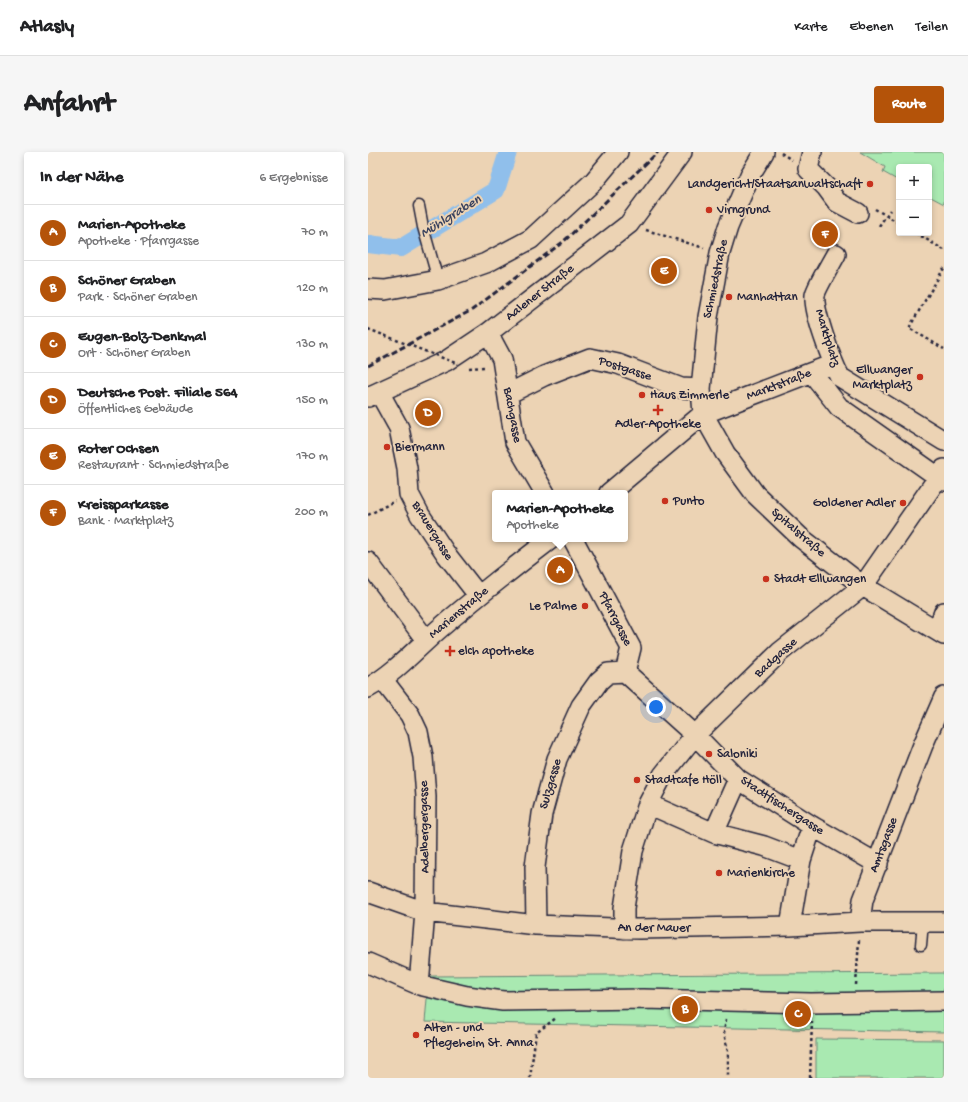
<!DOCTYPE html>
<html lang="de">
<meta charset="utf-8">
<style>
:root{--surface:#fff;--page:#f6f6f6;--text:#202124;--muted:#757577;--line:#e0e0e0;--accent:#b45309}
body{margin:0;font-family:"Gochi Hand",sans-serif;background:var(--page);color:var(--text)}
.controls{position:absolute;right:12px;top:12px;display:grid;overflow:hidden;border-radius:4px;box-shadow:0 2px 6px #0003}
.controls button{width:36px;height:36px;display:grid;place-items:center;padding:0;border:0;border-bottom:1px solid var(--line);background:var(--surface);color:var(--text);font:20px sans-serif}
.you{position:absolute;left:288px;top:555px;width:14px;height:14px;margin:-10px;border:3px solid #fff;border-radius:50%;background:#1a73e8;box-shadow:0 0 0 6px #1a73e833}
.badge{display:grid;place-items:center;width:26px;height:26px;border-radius:50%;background:var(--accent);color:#fff;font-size:13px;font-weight:700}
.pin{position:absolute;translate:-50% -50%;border:2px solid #fff;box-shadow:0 1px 4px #0006}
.popup{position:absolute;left:124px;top:338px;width:136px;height:52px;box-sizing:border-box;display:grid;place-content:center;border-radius:4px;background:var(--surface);filter:drop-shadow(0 1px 3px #0005);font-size:13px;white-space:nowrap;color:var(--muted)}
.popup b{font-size:15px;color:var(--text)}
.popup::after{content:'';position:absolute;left:50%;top:100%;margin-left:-8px;border:8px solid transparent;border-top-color:var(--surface)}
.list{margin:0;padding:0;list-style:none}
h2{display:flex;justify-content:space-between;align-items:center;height:52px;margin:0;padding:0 16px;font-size:17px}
h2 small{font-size:13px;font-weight:400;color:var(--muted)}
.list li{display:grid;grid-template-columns:26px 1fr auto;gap:12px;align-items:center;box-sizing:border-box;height:56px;padding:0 16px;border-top:1px solid var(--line)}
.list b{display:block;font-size:15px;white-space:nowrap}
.list p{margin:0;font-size:13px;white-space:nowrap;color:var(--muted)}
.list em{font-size:13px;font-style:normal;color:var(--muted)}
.map{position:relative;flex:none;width:576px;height:926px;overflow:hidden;border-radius:4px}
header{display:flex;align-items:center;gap:24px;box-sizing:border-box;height:56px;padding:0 20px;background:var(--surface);border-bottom:1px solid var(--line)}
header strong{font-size:19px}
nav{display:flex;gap:22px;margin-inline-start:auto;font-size:14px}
.intro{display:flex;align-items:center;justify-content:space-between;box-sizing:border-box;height:96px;padding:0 24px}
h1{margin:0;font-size:28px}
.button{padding:10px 18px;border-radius:4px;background:var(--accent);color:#fff;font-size:14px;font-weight:700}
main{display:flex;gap:24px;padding:0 24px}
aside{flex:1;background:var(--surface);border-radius:4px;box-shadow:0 2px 6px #0003}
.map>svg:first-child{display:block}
.green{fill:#a9e9b1;stroke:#668676}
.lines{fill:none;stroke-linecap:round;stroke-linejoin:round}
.canal{stroke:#90bfeb;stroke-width:18}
.lane-casing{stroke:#22223b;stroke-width:13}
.street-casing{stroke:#22223b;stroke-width:22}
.path{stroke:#22223b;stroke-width:2.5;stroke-dasharray:3 3;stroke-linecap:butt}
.lane{stroke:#ecd3b4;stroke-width:10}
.street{stroke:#ecd3b4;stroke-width:19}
.rail{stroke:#22223b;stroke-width:3;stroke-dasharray:6 3;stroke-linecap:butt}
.path-bridge{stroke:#22223b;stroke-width:2.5;stroke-dasharray:3 3;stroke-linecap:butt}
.poi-dot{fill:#c8321e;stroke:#ecd3b4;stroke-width:1.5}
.labels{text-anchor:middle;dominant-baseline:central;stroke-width:4;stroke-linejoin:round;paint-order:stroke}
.poi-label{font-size:13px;fill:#22223b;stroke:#ecd3b4;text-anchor:start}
.street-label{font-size:13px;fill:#22223b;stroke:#ecd3b4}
.water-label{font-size:14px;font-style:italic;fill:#38415e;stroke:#ecd3b4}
</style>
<header>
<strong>Atlasly</strong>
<nav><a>Karte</a><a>Ebenen</a><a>Teilen</a></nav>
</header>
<div class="intro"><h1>Anfahrt</h1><a class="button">Route</a></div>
<main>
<aside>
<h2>In der Nähe<small>6 Ergebnisse</small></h2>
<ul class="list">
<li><span class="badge">A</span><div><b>Marien-Apotheke</b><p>Apotheke · Pfarrgasse</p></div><em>70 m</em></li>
<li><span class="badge">B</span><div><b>Schöner Graben</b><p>Park · Schöner Graben</p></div><em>120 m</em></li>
<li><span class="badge">C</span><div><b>Eugen-Bolz-Denkmal</b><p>Ort · Schöner Graben</p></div><em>130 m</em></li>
<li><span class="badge">D</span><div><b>Deutsche Post. Filiale 564</b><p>Öffentliches Gebäude</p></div><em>150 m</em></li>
<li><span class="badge">E</span><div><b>Roter Ochsen</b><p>Restaurant · Schmiedstraße</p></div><em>170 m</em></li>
<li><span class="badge">F</span><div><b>Kreissparkasse</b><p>Bank · Marktplatz</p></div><em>200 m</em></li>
</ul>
</aside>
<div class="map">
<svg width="576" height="926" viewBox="0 0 576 926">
<rect width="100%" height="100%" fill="#ecd3b4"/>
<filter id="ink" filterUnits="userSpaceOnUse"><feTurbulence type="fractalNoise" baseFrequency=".025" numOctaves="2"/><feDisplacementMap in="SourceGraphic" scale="8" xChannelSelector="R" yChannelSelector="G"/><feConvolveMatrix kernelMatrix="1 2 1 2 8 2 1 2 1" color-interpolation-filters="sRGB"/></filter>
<g filter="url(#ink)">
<path class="green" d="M492,0H576V52L561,44V15H531V29L515,20L517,15Z
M576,821V880L57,870L61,824Z
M448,887L576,888V926H448Z"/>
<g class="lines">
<path class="canal" d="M0,92L33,96L128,38L140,0"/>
<defs>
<path id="lane" d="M51,54L55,75L70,128
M553,793L555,770"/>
<path id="street" d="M396,0L382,23L360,75L352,101L340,165L333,237L335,262L357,301L387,342L433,386L495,434L576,483
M444,0L440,17L458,35L469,50L490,61
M468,102C464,110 448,136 447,143C445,159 464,210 472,225L576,289
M0,137L17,138L70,128L118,111L163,87L226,29L250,0
M120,181L134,207L147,290L177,341
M444,221L471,255L576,329
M11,240L31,276L39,316L41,342L52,363L78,402L110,443
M140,242L176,224L222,206L250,212L313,236L333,237
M0,245L78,209L120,181L261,72L314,0
M241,341L335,262L465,212
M205,387L263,496L257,520
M0,410L58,488
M569,479L576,460
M257,520L327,583L370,627L444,674L510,712
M15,528L42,563L50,580L55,605L58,645L57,760L51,833
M0,536C27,521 48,497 71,477C107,446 145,416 183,387
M346,681L370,627
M433,708L396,694L346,681L280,652L295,623L327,583L412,500L495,434L576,317
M0,740L57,760L168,773L271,777L422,774L492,770H576
M492,770L495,748L555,593L576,545
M168,773L167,715L174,662L189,607L213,554L231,529L240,521L257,520
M422,774L433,708L444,674
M256,777V756L265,699L280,652
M0,811L51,833L99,844L135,849L275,847L443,851L576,849"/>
</defs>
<use href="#lane" class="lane-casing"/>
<use href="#street" class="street-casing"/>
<path class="path" d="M413,1L424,8
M507,57L531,71
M511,74L522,58
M278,78L336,96
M548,81L576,98
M576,116L541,176L576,197
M101,216L117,215
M0,363L27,349
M488,833L491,788
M358,867L356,881L360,899V926
M162,926L168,881L188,866
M442,926L444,869"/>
<use href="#lane" class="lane"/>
<use href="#street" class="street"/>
<path class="rail" d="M0,214L104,158L195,90L290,0"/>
<path class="path-bridge" d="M0,177L90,212"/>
</g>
</g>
<g class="poi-dot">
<circle cx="502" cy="32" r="4"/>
<circle cx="341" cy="58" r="4"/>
<circle cx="361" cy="145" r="4"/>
<circle cx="552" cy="225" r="4"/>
<circle cx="274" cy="243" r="4"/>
<path d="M288 252h4v4h4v4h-4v4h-4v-4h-4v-4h4z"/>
<circle cx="19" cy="295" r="4"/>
<circle cx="297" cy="349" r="4"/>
<circle cx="535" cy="351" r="4"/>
<circle cx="398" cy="427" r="4"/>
<circle cx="217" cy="454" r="4"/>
<path d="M80 493h4v4h4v4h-4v4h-4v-4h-4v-4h4z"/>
<circle cx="341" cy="602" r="4"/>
<circle cx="269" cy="628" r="4"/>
<circle cx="351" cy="721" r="4"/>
<circle cx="48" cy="883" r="4"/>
</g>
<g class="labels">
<g class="poi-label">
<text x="494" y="32" text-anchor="end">Landgericht/Staatsanwaltschaft</text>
<text x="349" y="58">Virngrund</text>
<text x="369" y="145">Manhattan</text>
<text x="544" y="218" text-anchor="end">Ellwanger<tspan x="544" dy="15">Marktplatz</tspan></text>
<text x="282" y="243">Haus Zimmerle</text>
<text x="290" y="272" text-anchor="middle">Adler-Apotheke</text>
<text x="27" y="295">Biermann</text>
<text x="305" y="349">Punto</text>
<text x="527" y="351" text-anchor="end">Goldener Adler</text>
<text x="406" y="427">Stadt Ellwangen</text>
<text x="209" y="454" text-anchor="end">Le Palme</text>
<text x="90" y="499">elch apotheke</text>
<text x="349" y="602">Saloniki</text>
<text x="277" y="628">Stadtcafe Höll</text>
<text x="359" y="721">Marienkirche</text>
<text x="56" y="876">Alten - und<tspan x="56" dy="15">Pflegeheim St. Anna</tspan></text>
</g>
<g class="street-label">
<text transform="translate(348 127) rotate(-78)">Schmiedstraße</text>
<text transform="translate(172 141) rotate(-38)">Aalener Straße</text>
<text transform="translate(459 186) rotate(73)">Marktplatz</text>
<text transform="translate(257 217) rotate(18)">Postgasse</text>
<text transform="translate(411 233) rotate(-21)">Marktstraße</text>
<text transform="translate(144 263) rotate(79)">Bachgasse</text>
<text transform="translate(64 379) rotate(58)">Brauergasse</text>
<text transform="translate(430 381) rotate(41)">Spitalstraße</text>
<text transform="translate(91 461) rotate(-40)">Marienstraße</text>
<text transform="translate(247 467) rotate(63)">Pfarrgasse</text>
<text transform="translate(408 506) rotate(-42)">Badgasse</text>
<text transform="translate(183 632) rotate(-74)">Sulzgasse</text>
<text transform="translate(414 654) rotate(33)">Stadtfischergasse</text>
<text transform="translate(57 675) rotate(-91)">Adelbergergasse</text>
<text transform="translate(516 693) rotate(-69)">Amtsgasse</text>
<text x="286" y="776">An der Mauer</text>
</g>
<g class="water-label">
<text transform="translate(83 65) rotate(-32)">Mühlgraben</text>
</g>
</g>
</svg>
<div class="controls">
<button>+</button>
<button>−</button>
</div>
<div class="you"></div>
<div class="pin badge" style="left:192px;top:418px">A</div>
<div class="popup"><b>Marien-Apotheke</b>Apotheke</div>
<div class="pin badge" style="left:317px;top:857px">B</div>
<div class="pin badge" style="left:430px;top:862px">C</div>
<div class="pin badge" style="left:60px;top:261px">D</div>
<div class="pin badge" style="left:296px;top:119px">E</div>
<div class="pin badge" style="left:457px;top:82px">F</div>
</div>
</main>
